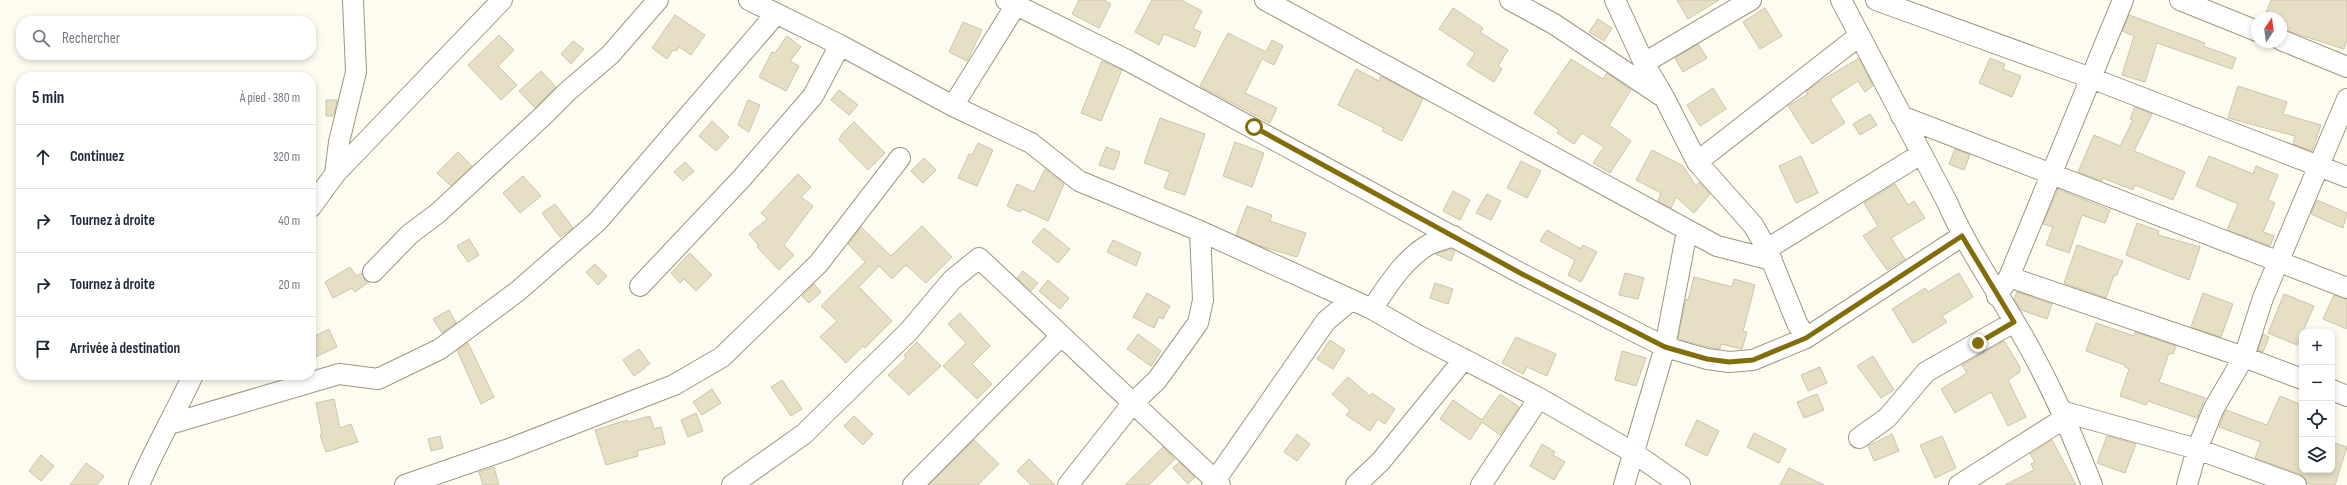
<!DOCTYPE html>
<html lang="fr">
<meta charset="utf-8">
<style>
:root{--surface:#fff;--page:#f6f6f7;--text:#1f2937;--muted:#747a83;--line:#e0e1e3}
body{margin:0;font-family:"Sofia Sans Condensed",sans-serif;background:var(--page);color:var(--text)}
.controls{position:absolute;right:12px;bottom:12px;display:grid;overflow:hidden;border-radius:8px;box-shadow:0 2px 6px #0003}
.controls button{width:36px;height:36px;display:grid;place-items:center;padding:0;border:0;border-bottom:1px solid var(--line);background:var(--surface);color:var(--text);font:20px sans-serif}
.compass{position:absolute;left:2251px;top:12px;width:36px;height:36px;border-radius:50%;background:var(--surface);box-shadow:0 2px 6px #0003;rotate:13deg}
.stop{position:absolute;width:12px;height:12px;margin:-9px;border:3px solid #836d09;border-radius:50%;background:#fff}
.stop.end{background:#836d09;border-color:#fff;box-shadow:0 1px 4px #0008}
.list{margin:0;padding:0;list-style:none}
h2{display:flex;justify-content:space-between;align-items:center;height:52px;margin:0;padding:0 16px;font-size:17px}
h2 small{font-size:13px;font-weight:400;color:var(--muted)}
.list li{display:grid;grid-template-columns:26px 1fr auto;gap:12px;align-items:center;box-sizing:border-box;height:64px;padding:0 16px;border-top:1px solid var(--line)}
.list b{display:block;font-size:15px;white-space:nowrap}
.list em{font-size:13px;font-style:normal;color:var(--muted)}
.icon{flex:none;width:22px;height:22px;fill:none;stroke:currentColor;stroke-width:2;stroke-linecap:round;stroke-linejoin:round}
.map{position:relative;flex:none;width:2347px;height:485px;overflow:hidden}
.search{position:absolute;background:var(--surface);box-shadow:0 2px 6px #0003;left:16px;top:16px;width:300px;height:44px;display:flex;align-items:center;gap:10px;box-sizing:border-box;padding:0 14px;border-radius:16px;color:var(--muted);font-size:15px}
.panel{position:absolute;background:var(--surface);box-shadow:0 2px 6px #0003;left:16px;top:72px;width:300px;height:308px;border-radius:16px}
.map>svg:first-child{display:block}
.building{fill:#e6dfc4;stroke:#ccc5aa}
.lines{fill:none;stroke-linecap:round;stroke-linejoin:round}
.minor-casing{stroke:#9e977d;stroke-width:22}
.minor{stroke:#fff;stroke-width:20}
.route{stroke:#836d09;stroke-width:5}
</style>
<div class="map">
<svg width="2347" height="485" viewBox="0 0 2347 485">
<rect width="100%" height="100%" fill="#fefbf0"/>
<path class="building" d="M1079,0H1104L1111,4L1099,28L1072,14Z
M1152,0H1181L1202,11L1193,29L1201,32L1195,47L1164,34L1159,45L1135,32Z
M1677,0H1719L1688,19Z
M2271,0H2347V40L2344,49L2281,29V18H2264Z
M1453,8L1483,28L1480,32L1508,50L1498,66L1502,69L1494,82L1467,65L1475,53L1439,29Z
M1765,8L1782,36L1760,49L1743,22Z
M675,15L705,35L691,55L679,47L676,51L673,50L667,59L652,48Z
M2129,15L2205,43L2203,46L2236,58L2232,69L2157,43L2145,82L2122,75L2134,36L2122,31Z
M1598,19L1612,28L1604,41L1589,32Z
M963,22L982,30L967,61L949,52Z
M1228,33L1266,52L1272,40L1283,46L1274,65L1262,59L1245,93L1277,108L1270,123L1200,86Z
M499,35L514,50L498,66L517,85L501,100L468,65Z
M787,36L801,47L790,61L799,66L786,91L759,77L772,52L775,53Z
M573,41L584,49L571,64L561,54Z
M1698,44L1707,58L1683,72L1675,58Z
M1859,58L1873,86L1865,92L1858,81L1830,99L1845,123L1812,144L1788,106L1808,94L1806,91L1824,79Z
M1990,58L2005,64L2003,69L2021,76L2012,97L1979,83Z
M1571,59L1603,79L1607,73L1631,90L1609,125L1631,141L1610,173L1593,163L1604,147L1582,133L1574,144L1557,133L1559,130L1534,113Z
M1102,61L1122,70L1101,121L1081,113Z
M1356,69L1379,81L1381,76L1423,99L1402,141L1382,131L1384,128L1338,105Z
M541,71L556,87L535,108L519,91Z
M2238,86L2287,102L2283,114L2321,125L2312,151L2293,144L2295,136L2228,118Z
M1713,88L1726,109L1700,126L1687,105Z
M839,90L858,105L849,115L831,100Z
M326,100H337L334,116H326Z
M748,100L760,105L749,132L738,125Z
M2135,107L2152,114L2134,151L2185,172L2173,200L2135,185L2133,190L2103,178L2102,181L2078,172L2094,135L2120,146L2133,120L2130,119Z
M1870,114L1877,125L1860,135L1853,124Z
M1160,118L1205,134L1185,195L1164,188L1170,172L1144,163Z
M712,121L729,137L716,151L699,136Z
M854,122L885,153L868,170L839,140L842,134Z
M1235,142L1264,153L1252,187L1223,176Z
M978,143L993,150L977,186L958,178L969,154L972,155Z
M1106,147L1120,152L1114,170L1099,165Z
M1955,149L1970,155L1964,170L1949,164Z
M1652,150L1683,166L1696,186L1699,182L1710,194L1694,213L1676,197L1671,208L1658,201L1661,193L1636,180Z
M458,152L472,166L451,186L437,173Z
M1801,156L1818,193L1796,203L1779,166Z
M2209,156L2253,174L2256,166L2278,175L2268,200L2275,203L2263,232L2274,236L2270,246L2227,230L2238,204L2196,186Z
M924,158L936,170L923,183L911,171Z
M1521,161L1541,171L1527,198L1507,188Z
M685,162L694,171L683,181L674,172Z
M1045,169L1064,184L1048,221L1022,209L1020,212L1007,206L1017,184L1034,192Z
M798,174L811,187L801,197L813,206L784,245L794,255L779,270L757,247L759,246L749,234L767,219L761,213Z
M523,176L541,196L520,213L503,193Z
M1895,184L1908,205L1914,201L1925,218L1891,238L1905,259L1887,270L1863,236L1878,226L1864,203Z
M2058,189L2110,210L2105,223L2082,215L2069,253L2046,245L2053,227L2043,224Z
M1453,191L1470,200L1460,220L1443,211Z
M1487,194L1501,201L1491,220L1476,213Z
M2317,200L2347,213L2343,228L2311,214Z
M555,204L573,228L560,237L542,213Z
M1247,206L1272,215L1270,221L1306,233L1297,257L1260,246L1236,235Z
M2137,223L2159,231L2158,235L2200,247L2189,280L2126,255Z
M922,226L952,257L926,283L906,265L892,279L879,266L859,287L892,321L865,348L863,346L846,363L820,337L837,321L821,306L865,262L848,244L861,227L891,256Z
M1044,228L1070,249L1058,263L1032,242Z
M1547,230L1581,249L1583,245L1597,252L1581,282L1568,275L1575,260L1540,241Z
M469,239L479,255L468,262L457,246Z
M1113,240L1141,253L1136,266L1107,252Z
M2077,245L2123,261L2116,276L2114,275L2106,298L2064,283Z
M1452,249L1455,251L1451,261L1435,254Z
M690,253L712,275L696,291L684,279L680,283L671,273Z
M595,264L607,276L598,285L586,272Z
M350,267L356,276L362,273L365,280L369,282L355,292L352,288L333,298L325,282Z
M1023,271L1038,283L1031,291L1017,278Z
M1625,273L1644,278L1638,299L1619,295Z
M1959,273L1973,297L1942,316L1947,322L1913,343L1892,309L1925,288L1928,292Z
M1694,277L1732,287L1734,279L1755,285L1743,331L1747,332L1742,349L1721,344L1720,349L1712,348L1678,339L1686,299L1688,300Z
M1048,280L1069,298L1060,309L1039,291Z
M1435,283L1453,289L1448,304L1430,298Z
M814,284L821,292L809,303L802,296Z
M2017,292L2052,304L2047,319L2021,310L2014,299Z
M1147,293L1170,306L1163,319L1159,317L1154,328L1133,317Z
M2203,293L2233,304L2221,337L2191,327Z
M2284,294L2314,306L2297,345L2268,333Z
M2334,295L2347,299V329L2323,319Z
M449,310L456,323L442,333L433,319Z
M960,313L990,346L972,364L992,384L977,399L943,366L966,343L948,324Z
M2096,323L2134,336L2135,332L2176,346L2173,354L2169,353L2159,382L2205,398L2197,418L2148,401L2146,405L2120,396L2129,369L2125,367V365L2086,351Z
M329,329L337,347L311,359V338Z
M1138,334L1161,351L1151,366L1127,349Z
M2263,334L2269,337L2263,352L2258,350Z
M1516,337L1556,354L1547,376L1527,367L1523,374L1502,363Z
M1330,340L1345,350L1333,369L1317,359Z
M2004,341L2020,367V372L2008,380L2026,417L2008,426L1991,392L1955,413L1941,389L1967,373L1962,365Z
M917,342L941,366L909,395L888,375L906,358L904,355Z
M468,343L494,397L481,404L457,350Z
M639,349L650,364L645,366V368L634,376L623,360Z
M1622,351L1646,358L1636,386L1615,380Z
M1873,356L1894,390L1881,398L1857,366Z
M1820,367L1827,383L1808,391L1801,375Z
M1348,377L1370,396L1372,393L1395,409L1385,424L1378,419L1370,431L1346,415L1350,410L1332,394Z
M782,380L802,409L791,416L771,387Z
M712,389L721,403L702,415L693,402Z
M1500,394L1519,407L1500,435L1482,422L1470,440L1440,419L1453,400L1482,420Z
M1817,394L1824,410L1804,418L1797,402Z
M2280,396L2302,405V470H2332V442L2347,447L2335,485H2313L2307,483L2300,474L2255,458L2261,442L2219,427L2226,410L2267,425Z
M334,399L340,428L351,424L358,442L326,452L320,435L322,434L316,403Z
M696,413L703,431L688,437L681,420Z
M650,416L654,429L661,427L665,444L637,451L638,456L606,465L595,430L627,420L628,422Z
M854,416L873,434L863,445L844,426Z
M1697,420L1719,431L1707,456L1685,445Z
M1754,433L1786,449L1779,463L1747,447Z
M1297,434L1310,444L1297,461L1284,452Z
M1892,434L1899,451L1874,461L1868,446Z
M440,436L443,448L431,451L428,439Z
M1942,436L1956,468L1935,478L1920,445Z
M2107,436L2136,444L2125,473L2097,463Z
M974,440L999,464L978,485H929Z
M2052,440L2076,485H2005L2034,470L2031,464L2035,462L2030,454Z
M1542,444L1555,452L1553,455L1565,462L1554,480L1530,466Z
M1163,447L1175,459L1149,485H1125Z
M41,455L54,466L41,481L29,471Z
M1029,459L1055,485H1031L1017,471Z
M1179,462L1195,477L1188,484L1173,468Z
M86,463L104,476L97,485H70Z
M494,467L499,485H483L479,472Z
M1789,468L1824,485H1780Z"/>
<g class="lines">
<defs>
<path id="minor" d="M749,0L840,45L953,106L1031,143L1079,181L1200,231L1372,309L1419,336L1539,398L1634,453L1680,485
M1006,0L1125,59L1522,274L1665,347L1707,359L1729,362L1753,360L1806,338L1962,236
M1265,0L1717,246L1772,260
M1510,0L1554,24L1660,95
M1615,0L1644,63L1665,99L1697,162L1753,225L1767,249L1797,323L1806,338
M1841,0L1947,202C1971,257 2007,304 2035,358C2057,399 2075,441 2092,485
M1876,0L2091,78L2347,177
M2180,0L2257,31
M2281,40L2347,67
M1644,63L1751,0
M953,106L1019,0
M1901,116L2347,288
M1697,162L1859,36
M335,174L339,142L356,72L353,0
M311,207L335,174L502,0
M1767,249L1921,154
M373,272L410,234L438,213L544,115L568,91L610,55L658,0
M2009,277L2244,357L2302,379
M640,286L742,178L813,96L840,45
M1997,296L2009,277L2123,0
M1372,309C1387,287 1403,260 1428,245C1435,241 1446,239 1454,236
M2332,390L2347,396
M2061,411L2197,449L2296,485
M170,424L339,374L378,379L440,349L518,291L598,221L776,14
M1859,438L1887,418L1926,372L2014,322
M139,485C155,447 176,412 193,375
M405,485L509,449L674,385L722,357L819,263L900,158
M732,485L804,434L909,331L952,280L979,258L1220,485
M913,485L1061,336
M1068,485L1132,404L1157,380L1198,323L1203,300L1200,231
M1212,485L1326,321L1351,300
M1356,485L1381,461L1464,359
M1481,485L1539,398
M1624,485L1665,347L1687,231
M1959,485L2065,418
M2187,485L2197,449L2214,408L2244,357L2263,298L2347,99"/>
</defs>
<use href="#minor" class="minor-casing"/>
<use href="#minor" class="minor"/>
</g>
<g class="lines">
<path class="route" d="M1254,127L1522,274L1665,347L1707,359L1729,362L1753,360L1806,338L1962,236L2014,322L1978,343"/>
</g>
</svg>
<div class="controls">
<button>+</button>
<button>−</button>
<button><svg class="icon" aria-label="locate" viewBox="0 0 24 24"><circle cx="12" cy="12" r="6"/><path d="M12 2v4M12 18v4M2 12h4M18 12h4"/></svg></button>
<button><svg class="icon" aria-label="layers" viewBox="0 0 24 24"><path d="M12 4l9 5-9 5-9-5zM3 14l9 5 9-5"/></svg></button>
</div>
<svg class="compass" viewBox="-18 -18 36 36"><path d="M0-13l5 13h-10z" fill="#e53935"/><path d="M0 13l5-13h-10z" fill="#747a83"/></svg>
<div class="stop" style="left:1254px;top:127px"></div>
<div class="stop end" style="left:1978px;top:343px"></div>
<div class="search"><svg class="icon" aria-label="search" viewBox="0 0 24 24"><circle cx="10" cy="10" r="6"/><path d="M15 15l6 6"/></svg>Rechercher</div>
<section class="panel">
<h2>5 min<small>À pied · 380 m</small></h2>
<ul class="list">
<li><svg class="icon" aria-label="ahead" viewBox="0 0 24 24"><path d="M12 20V5M6 11l6-6 6 6"/></svg><div><b>Continuez</b></div><em>320 m</em></li>
<li><svg class="icon" aria-label="right" viewBox="0 0 24 24"><path d="M7 20v-9h11M14 6l5 5-5 5"/></svg><div><b>Tournez à droite</b></div><em>40 m</em></li>
<li><svg class="icon" aria-label="right" viewBox="0 0 24 24"><path d="M7 20v-9h11M14 6l5 5-5 5"/></svg><div><b>Tournez à droite</b></div><em>20 m</em></li>
<li><svg class="icon" aria-label="arrive" viewBox="0 0 24 24"><path d="M6 21V4h12l-3 4 3 4H6"/></svg><div><b>Arrivée à destination</b></div></li>
</ul>
</section>
</div>
